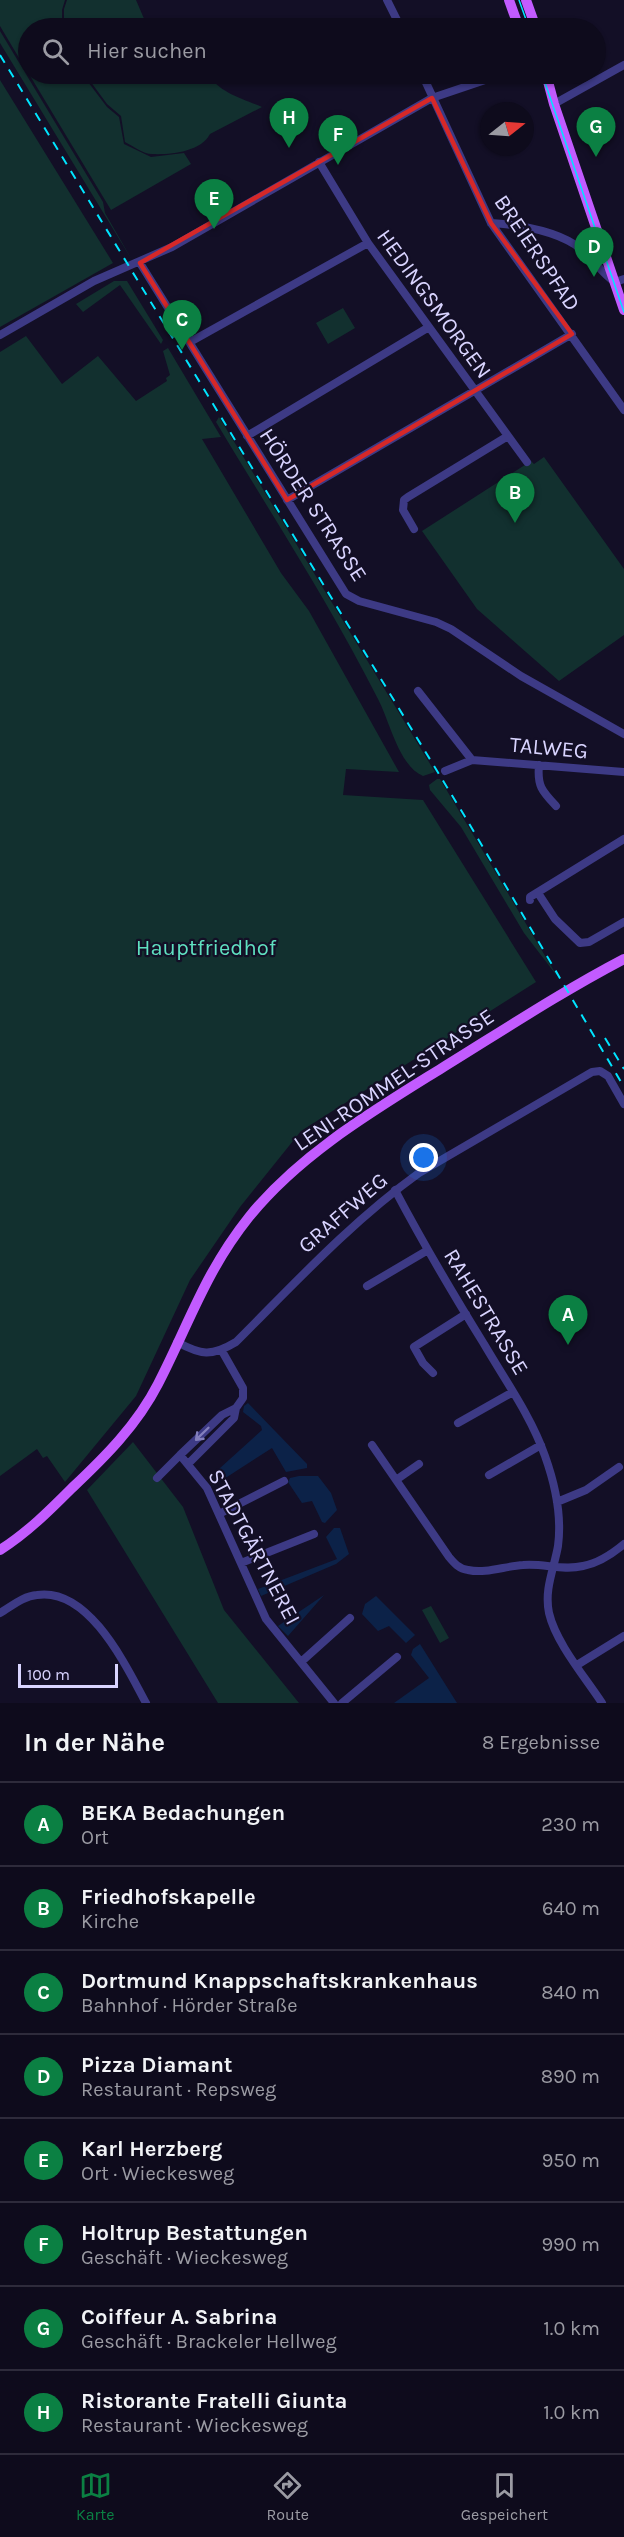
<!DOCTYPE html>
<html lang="de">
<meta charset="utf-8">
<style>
:root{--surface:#0e0b1c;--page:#171425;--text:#f1f3f6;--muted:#9b9ba3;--line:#2e2b3b;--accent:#0b8043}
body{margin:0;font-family:Karla,sans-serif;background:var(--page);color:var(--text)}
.compass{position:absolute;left:480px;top:102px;width:54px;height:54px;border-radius:50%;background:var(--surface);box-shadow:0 2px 4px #0004;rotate:73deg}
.scale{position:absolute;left:18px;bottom:15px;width:100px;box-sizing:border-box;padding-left:6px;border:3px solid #d9d4ff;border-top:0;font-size:16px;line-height:21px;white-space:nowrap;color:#d9d4ff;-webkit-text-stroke:4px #130f26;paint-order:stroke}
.you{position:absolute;left:424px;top:1158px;width:21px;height:21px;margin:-15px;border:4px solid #fff;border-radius:50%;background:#1a73e8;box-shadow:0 0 0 9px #1a73e833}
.badge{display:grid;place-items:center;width:39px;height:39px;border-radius:50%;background:var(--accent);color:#fff;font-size:20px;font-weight:700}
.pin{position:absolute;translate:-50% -50px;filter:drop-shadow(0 2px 3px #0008)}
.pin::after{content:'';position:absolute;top:32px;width:21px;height:18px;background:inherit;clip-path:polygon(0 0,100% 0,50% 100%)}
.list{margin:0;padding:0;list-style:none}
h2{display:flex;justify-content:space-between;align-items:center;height:78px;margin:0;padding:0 24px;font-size:26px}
h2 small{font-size:20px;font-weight:400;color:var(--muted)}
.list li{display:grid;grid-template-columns:39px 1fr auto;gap:18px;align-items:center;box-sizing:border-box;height:84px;padding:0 24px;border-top:2px solid var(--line)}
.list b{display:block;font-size:22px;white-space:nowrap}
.list p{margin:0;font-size:20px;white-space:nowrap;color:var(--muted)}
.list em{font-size:20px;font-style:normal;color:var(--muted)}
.icon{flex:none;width:33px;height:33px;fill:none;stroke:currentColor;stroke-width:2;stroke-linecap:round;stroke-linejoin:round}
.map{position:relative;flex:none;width:624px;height:1703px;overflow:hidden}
.search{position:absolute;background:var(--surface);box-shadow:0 2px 4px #0004;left:18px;right:18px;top:18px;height:66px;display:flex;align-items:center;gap:15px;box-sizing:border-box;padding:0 21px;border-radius:33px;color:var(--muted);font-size:22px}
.sheet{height:750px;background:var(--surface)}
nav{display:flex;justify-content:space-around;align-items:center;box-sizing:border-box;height:84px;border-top:2px solid var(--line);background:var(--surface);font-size:16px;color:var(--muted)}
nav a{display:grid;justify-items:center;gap:3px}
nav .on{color:var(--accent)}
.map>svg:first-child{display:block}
.green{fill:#12302f}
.water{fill:#0c2248}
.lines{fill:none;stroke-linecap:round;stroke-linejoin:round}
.minor{stroke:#3d3a85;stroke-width:8}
.major{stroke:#c25bff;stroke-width:10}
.tram{stroke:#00e5ff;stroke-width:1.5}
.rail{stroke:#00e5ff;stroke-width:2;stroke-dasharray:9 8;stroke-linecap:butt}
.oneway{stroke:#837fbc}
.marked{fill:none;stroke:#d62828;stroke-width:4.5;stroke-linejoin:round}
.labels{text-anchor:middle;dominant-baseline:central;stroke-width:4.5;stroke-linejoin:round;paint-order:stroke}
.street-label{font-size:22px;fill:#d9d4ff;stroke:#130f26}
.park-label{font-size:22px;fill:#5fe0c0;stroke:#130f26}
</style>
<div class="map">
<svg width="624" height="1703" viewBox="0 0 624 1703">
<rect width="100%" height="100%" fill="#130f26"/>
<path class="green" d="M0,0H65L62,10V28H28V73L0,26Z
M67,0H136L148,28H64V9Z
M0,31L103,202L105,213L132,260L0,43Z
M29,74H82L107,107L119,117L124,144L151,157L184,153L191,164L111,210Z
M85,74H208C218,92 243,99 262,107L210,134C201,152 169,155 152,154C143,154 133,146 125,142L121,116L107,104Z
M0,80L113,263L0,327Z
M114,281H127L163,340L161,344L120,285L83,312L76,304Z
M343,308L355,328L328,344L316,323Z
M26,336L62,384L98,356L136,401L167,381L166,378L170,375L163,351L168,348L221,437L202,439L281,573L309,611L399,772L346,769L343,795L423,800L536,982L301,1131L240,1207L190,1280L136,1396L65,1482L47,1456L43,1458L37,1449L0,1476V352Z
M219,417L435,772L423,776C399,766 390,722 378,699C330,604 271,514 216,422Z
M544,457L624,569V635L559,681L477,609L422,531L528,463L531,461L534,464Z
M437,779H440L557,976L524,933L461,827L430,790L429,785Z
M133,1442L183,1507L224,1610L299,1703H218L87,1490Z
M431,1606L449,1638L440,1643L422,1610Z"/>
<path class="water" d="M248,1403L307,1464V1468L286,1472L272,1448L213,1486L209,1478L262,1430L261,1426L243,1412L244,1406Z
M299,1476H318L331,1493L337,1510L325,1523L322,1522L312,1501L302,1503L288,1482L290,1478Z
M334,1528H340L349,1554L336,1564L261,1596L258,1589L337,1559L326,1537Z
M324,1595L288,1636L278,1626Z
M376,1596L415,1635L406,1643L389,1626L378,1631L362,1614L365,1604Z
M420,1644L457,1703H394L429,1678L411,1655L413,1649Z"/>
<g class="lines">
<path class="minor" d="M387,0L401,28
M422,74L491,223L624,410
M554,104L624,65
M319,162L368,243L527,462
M491,223C520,225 557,230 581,249C594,259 601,273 615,282L624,279
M582,249L601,243
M140,263L346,594L359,601L436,622L451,629L521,676L624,734
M0,335L94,281L172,247L432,98L503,74
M190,342L368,243
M247,436L429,327
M287,500L572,334
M414,529L403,510L404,500L408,497L508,436
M418,691L472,760
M539,765C537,786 542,791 556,806
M445,771L472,760L624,772
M538,893L555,919L580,943L589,942L624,922
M530,900V897L624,839
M395,1190C423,1243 453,1294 484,1344C505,1380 531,1416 545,1456C555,1484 562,1516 558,1546C554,1569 544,1589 549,1613C556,1643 585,1677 602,1703
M367,1286L428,1250
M177,1342C201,1355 211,1357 236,1342C295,1283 351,1222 419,1173L592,1072L600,1071L608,1076L624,1104
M433,1373L423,1363L414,1347L466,1314
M236,1408L222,1415L180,1455L207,1488L266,1619L334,1703
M458,1423L513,1392
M372,1445L449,1557C454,1563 459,1569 468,1570C486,1574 505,1566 523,1565C544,1563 562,1571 583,1566C599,1563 612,1554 624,1544
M188,1464L234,1418L236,1408L243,1398V1388L222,1351
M489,1475L541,1445
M157,1478L180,1455
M396,1480L419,1464
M557,1502L586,1490L619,1467
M219,1514L284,1481
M241,1563L314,1534
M0,1613C12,1606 23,1596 37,1595C89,1587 126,1666 146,1703
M301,1662L350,1618
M577,1665L624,1636
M342,1703L397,1657"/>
<path class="major" d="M509,0L519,28
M526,0L536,28
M546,74L554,104L624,310
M0,1550C27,1533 50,1510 72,1488C105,1457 137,1425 158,1384C189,1324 205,1272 249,1217C300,1154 373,1111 442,1068C502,1031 561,992 624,959"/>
<path class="tram" d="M519,0L529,28
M542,74L624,312"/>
<path class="rail" d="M0,55L464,815L624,1087
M605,1038L624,1069"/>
</g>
<defs><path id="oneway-shaft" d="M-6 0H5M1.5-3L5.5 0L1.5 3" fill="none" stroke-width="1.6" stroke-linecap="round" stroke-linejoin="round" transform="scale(1.5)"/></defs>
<use class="oneway" href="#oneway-shaft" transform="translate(202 1434) rotate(136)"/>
<path class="marked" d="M432,98L491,223L572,334L287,500L140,263Z"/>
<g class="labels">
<g class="street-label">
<text transform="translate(537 253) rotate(56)">BREIERSPFAD</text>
<text transform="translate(434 304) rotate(54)">HEDINGSMORGEN</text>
<text transform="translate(313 505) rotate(57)">HÖRDER STRASSE</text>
<text transform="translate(549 748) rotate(5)">TALWEG</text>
<text transform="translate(394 1080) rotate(-34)">LENI-ROMMEL-STRASSE</text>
<text transform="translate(343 1213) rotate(-41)">GRAFFWEG</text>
<text transform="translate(486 1312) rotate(59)">RAHESTRASSE</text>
<text transform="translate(254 1547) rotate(62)">STADTGÄRTNEREI</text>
</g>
<g class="park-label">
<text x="206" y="948">Hauptfriedhof</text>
</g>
</g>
</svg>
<svg class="compass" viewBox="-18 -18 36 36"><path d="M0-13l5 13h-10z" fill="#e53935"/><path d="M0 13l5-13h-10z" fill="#9b9ba3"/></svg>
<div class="scale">100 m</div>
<div class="you"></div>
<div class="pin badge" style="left:568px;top:1345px">A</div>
<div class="pin badge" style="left:515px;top:523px">B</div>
<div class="pin badge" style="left:182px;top:350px">C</div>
<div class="pin badge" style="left:594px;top:277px">D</div>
<div class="pin badge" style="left:214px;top:229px">E</div>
<div class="pin badge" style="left:338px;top:165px">F</div>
<div class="pin badge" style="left:596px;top:157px">G</div>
<div class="pin badge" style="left:289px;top:148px">H</div>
<div class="search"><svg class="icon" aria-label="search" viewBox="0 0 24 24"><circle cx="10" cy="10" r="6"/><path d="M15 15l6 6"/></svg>Hier suchen</div>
</div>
<section class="sheet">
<h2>In der Nähe<small>8 Ergebnisse</small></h2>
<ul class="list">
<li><span class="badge">A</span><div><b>BEKA Bedachungen</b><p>Ort</p></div><em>230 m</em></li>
<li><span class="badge">B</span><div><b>Friedhofskapelle</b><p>Kirche</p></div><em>640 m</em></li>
<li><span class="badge">C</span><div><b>Dortmund Knappschaftskrankenhaus</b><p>Bahnhof · Hörder Straße</p></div><em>840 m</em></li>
<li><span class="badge">D</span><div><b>Pizza Diamant</b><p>Restaurant · Repsweg</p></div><em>890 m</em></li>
<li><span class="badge">E</span><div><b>Karl Herzberg</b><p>Ort · Wieckesweg</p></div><em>950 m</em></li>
<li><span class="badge">F</span><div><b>Holtrup Bestattungen</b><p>Geschäft · Wieckesweg</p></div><em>990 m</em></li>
<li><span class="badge">G</span><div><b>Coiffeur A. Sabrina</b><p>Geschäft · Brackeler Hellweg</p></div><em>1.0 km</em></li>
<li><span class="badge">H</span><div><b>Ristorante Fratelli Giunta</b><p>Restaurant · Wieckesweg</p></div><em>1.0 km</em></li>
</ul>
</section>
<nav>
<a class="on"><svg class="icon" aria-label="map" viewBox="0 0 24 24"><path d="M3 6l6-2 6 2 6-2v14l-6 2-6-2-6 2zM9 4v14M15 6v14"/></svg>Karte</a>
<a><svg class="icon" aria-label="directions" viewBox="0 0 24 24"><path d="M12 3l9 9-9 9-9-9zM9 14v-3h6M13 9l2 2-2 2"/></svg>Route</a>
<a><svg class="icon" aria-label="saved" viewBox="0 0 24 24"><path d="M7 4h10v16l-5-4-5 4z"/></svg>Gespeichert</a>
</nav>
